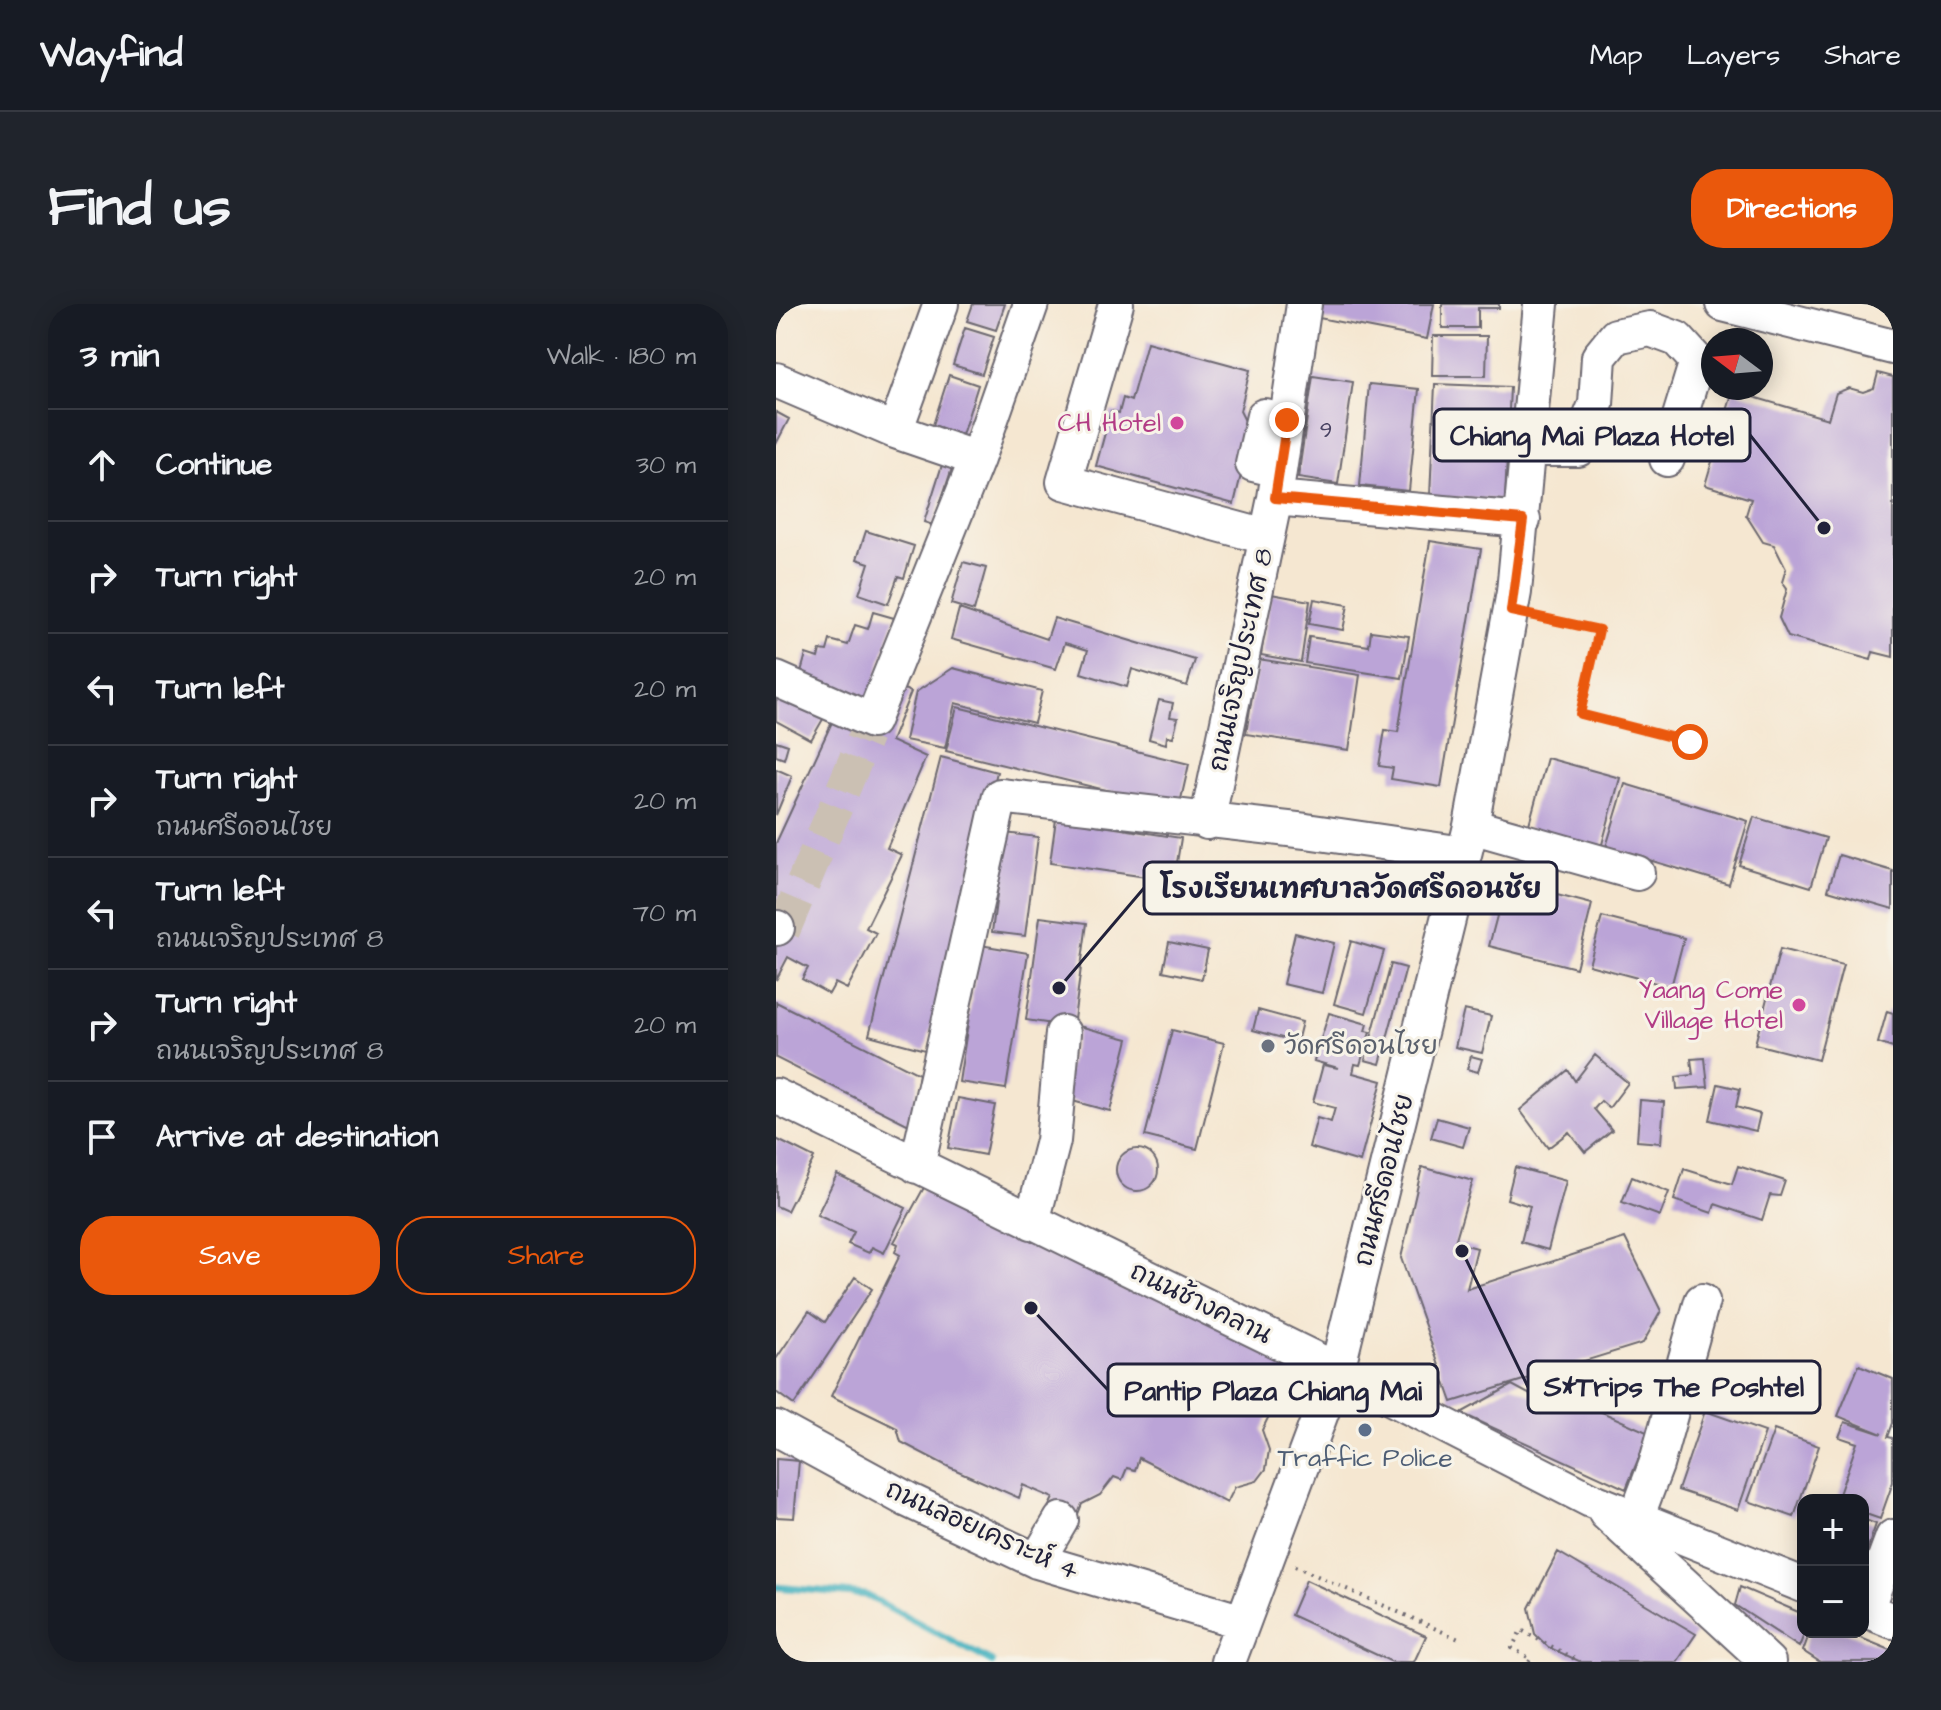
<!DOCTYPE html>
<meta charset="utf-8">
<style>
:root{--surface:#171b24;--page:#20242c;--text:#f1f3f6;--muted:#9ea1a6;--line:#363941;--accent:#ea580c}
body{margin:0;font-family:"Architects Daughter","Playpen Sans Thai",sans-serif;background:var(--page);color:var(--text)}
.controls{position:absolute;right:24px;bottom:24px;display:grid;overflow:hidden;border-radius:16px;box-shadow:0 4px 20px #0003}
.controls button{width:72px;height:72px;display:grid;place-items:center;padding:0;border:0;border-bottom:2px solid var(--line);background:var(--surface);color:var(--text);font:40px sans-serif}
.compass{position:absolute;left:925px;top:24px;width:72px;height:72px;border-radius:50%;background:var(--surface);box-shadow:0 4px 20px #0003;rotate:286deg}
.stop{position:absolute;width:24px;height:24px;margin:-18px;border:6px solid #ea580c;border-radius:50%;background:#fff}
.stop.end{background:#ea580c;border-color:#fff;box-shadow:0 2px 8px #0008}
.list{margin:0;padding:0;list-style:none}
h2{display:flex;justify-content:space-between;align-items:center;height:104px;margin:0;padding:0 32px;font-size:34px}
h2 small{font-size:26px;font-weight:400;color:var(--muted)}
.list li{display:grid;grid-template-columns:52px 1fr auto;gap:24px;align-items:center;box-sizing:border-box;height:112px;padding:0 32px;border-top:2px solid var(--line)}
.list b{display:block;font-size:30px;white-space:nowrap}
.list p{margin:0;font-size:26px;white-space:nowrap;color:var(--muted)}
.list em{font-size:26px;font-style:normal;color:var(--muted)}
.actions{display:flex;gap:16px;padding:24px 32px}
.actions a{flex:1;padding:18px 0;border:2px solid var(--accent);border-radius:32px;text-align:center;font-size:28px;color:var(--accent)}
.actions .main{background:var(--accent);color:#fff}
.icon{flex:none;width:44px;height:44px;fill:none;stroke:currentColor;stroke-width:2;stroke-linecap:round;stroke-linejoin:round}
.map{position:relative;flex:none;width:1117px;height:1358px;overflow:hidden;border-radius:32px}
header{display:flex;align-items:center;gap:48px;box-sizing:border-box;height:112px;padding:0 40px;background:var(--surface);border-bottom:2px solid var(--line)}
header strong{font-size:38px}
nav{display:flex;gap:44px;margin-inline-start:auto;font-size:28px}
.intro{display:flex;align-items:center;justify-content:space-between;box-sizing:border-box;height:192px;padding:0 48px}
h1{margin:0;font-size:56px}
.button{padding:20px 36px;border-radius:32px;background:var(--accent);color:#fff;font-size:28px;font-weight:700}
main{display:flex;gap:48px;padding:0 48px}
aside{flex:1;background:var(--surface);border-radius:32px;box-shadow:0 4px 20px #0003}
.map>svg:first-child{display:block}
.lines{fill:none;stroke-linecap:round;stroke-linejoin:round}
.stream{stroke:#44b2c0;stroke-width:7}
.building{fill:#bba4d7}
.minor-tunnel{stroke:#cbc0b3;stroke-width:34;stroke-dasharray:34 17;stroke-linecap:butt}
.minor-casing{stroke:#6c6770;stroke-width:38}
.path{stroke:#6c6770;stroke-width:4;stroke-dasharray:2 6;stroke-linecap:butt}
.minor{stroke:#fff;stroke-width:34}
.route{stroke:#ea580c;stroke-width:10}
.hotel-dot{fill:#d1479c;stroke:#f7f3e8;stroke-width:3}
.worship-dot{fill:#6b7280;stroke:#f7f3e8;stroke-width:3}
.service-dot{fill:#5c6f8a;stroke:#f7f3e8;stroke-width:3}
.labels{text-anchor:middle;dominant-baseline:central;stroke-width:6;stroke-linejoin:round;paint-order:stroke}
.number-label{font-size:22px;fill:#484262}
.hotel-label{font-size:26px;fill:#b23c85;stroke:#f7f3e8;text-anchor:end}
.street-label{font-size:26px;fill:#22223b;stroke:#f7f3e8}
.worship-label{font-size:26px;fill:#5b616d;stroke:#f7f3e8;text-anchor:start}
.service-label{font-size:26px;fill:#4e5e75;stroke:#f7f3e8}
.leader{fill:none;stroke:#22223b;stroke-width:3}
.callout-dot{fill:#22223b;stroke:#f7f3e8;stroke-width:3}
.callout{fill:#f7f3e8;stroke:#22223b;stroke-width:3}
.callout-label{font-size:28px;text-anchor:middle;font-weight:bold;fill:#22223b}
</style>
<header>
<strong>Wayfind</strong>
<nav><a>Map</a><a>Layers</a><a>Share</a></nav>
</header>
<div class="intro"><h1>Find us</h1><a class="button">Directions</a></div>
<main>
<aside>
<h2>3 min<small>Walk · 180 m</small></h2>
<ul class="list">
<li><svg class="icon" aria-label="ahead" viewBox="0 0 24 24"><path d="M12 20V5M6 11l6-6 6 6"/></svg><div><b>Continue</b></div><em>30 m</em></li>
<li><svg class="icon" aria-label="right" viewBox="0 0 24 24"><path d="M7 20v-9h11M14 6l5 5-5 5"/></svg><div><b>Turn right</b></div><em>20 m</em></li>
<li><svg class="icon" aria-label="left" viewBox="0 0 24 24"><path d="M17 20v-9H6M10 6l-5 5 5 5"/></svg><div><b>Turn left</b></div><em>20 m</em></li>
<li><svg class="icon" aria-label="right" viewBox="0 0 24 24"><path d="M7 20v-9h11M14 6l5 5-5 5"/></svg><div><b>Turn right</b><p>ถนนศรีดอนไชย</p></div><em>20 m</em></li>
<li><svg class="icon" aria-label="left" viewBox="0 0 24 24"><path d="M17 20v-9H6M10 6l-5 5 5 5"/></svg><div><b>Turn left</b><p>ถนนเจริญประเทศ 8</p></div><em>70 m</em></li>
<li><svg class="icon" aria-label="right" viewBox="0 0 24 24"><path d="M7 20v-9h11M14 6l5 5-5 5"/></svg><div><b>Turn right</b><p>ถนนเจริญประเทศ 8</p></div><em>20 m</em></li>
<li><svg class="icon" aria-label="arrive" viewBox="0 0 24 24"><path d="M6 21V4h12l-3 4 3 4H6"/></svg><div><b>Arrive at destination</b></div></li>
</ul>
<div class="actions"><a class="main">Save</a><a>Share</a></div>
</aside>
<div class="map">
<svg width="1117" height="1358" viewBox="0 0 1117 1358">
<rect width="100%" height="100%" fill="#f7f3e8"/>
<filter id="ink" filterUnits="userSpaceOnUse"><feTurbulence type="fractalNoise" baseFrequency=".0125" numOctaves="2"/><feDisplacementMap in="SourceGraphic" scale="16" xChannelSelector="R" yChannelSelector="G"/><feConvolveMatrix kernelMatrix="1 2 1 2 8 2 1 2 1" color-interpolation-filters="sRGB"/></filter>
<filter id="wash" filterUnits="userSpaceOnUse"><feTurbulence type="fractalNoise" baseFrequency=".006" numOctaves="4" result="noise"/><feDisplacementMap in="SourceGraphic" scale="32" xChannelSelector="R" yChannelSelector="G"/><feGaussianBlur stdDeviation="1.8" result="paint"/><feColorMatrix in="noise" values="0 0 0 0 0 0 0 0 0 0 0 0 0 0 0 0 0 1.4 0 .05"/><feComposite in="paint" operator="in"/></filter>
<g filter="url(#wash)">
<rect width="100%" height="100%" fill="#f5e7d1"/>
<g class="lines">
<path class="stream" d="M0,1283L90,1291L216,1358"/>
</g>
<g id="blocks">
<path class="building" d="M197,0H229L220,26L191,17Z
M546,0H658L651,35L543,14Z
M666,0H723V4H702V24H666Z
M189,24L218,33L206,70L177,61Z
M657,32H711L710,72H656Z
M371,38L474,66L464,107L475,129L458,200L320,162L335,107L343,109L347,94L355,97Z
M1102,69L1117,73V353L1097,348L1095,356L1012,333L1003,314L1011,285L1006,278L1010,265L998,241L987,238L970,211L975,195L929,181L957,87L1052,115L1060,89L1073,84L1087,88L1098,84Z
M173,71L202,81L186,131L157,121Z
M537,72L577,78L562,180L522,174Z
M593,80L643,85L633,187L584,182Z
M659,80L734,83L729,196L654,193Z
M0,108L13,115L0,140Z
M166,161L176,164L157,221L148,218Z
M90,227L138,242L128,274L122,272L112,300L83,290L93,259L81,255Z
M654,237L705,245L665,483L615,475L617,464L603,462L609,426L622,428Z
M187,258L210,264L198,307L175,300Z
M495,290L534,297L525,358L485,351Z
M538,295L572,301L567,326L533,320Z
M183,305L271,335L278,314L419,356L411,382L356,365L351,383L305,369L312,346L289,339L280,365L175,335Z
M97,308L118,314L93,397L23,375L30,350L42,354L44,346L51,347L54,336L72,341L79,321L92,325Z
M595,327L633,332L626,374L529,359L533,333L593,342Z
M482,355L584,371L573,446L470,430Z
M177,364L266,387L258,419L179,399L169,444L129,436L140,388Z
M116,380L135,388L115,437L150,453L111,544L126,551L90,624L100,629L71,685L59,679L53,690L26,675L32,664L12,653L0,676V539L57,416Z
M0,384L50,410L35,436L0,417Z
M383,396L397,399L394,413L402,414L397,433L391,432L390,440L373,435Z
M181,403L413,460L403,504L170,447Z
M0,437L12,441L8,455L0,452Z
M165,453L221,468L149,746L93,731Z
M771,454L844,474L825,544L752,524Z
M0,465L16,472L0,511Z
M849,480L972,517L953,580L830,543Z
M978,513L1050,534L1035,583L963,561Z
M280,515L405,534L398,577L274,559Z
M229,529L262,533L249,632L216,628Z
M1063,551L1117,567V605L1052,586Z
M730,578L816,600L800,664L713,642Z
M264,613L311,619L297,723L250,716Z
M826,613L908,634L895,683L813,661Z
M519,629L558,639L546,689L507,680Z
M575,637L608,647L590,709L558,700Z
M393,638L432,646L426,675L387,667Z
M204,641L252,649L230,785L183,778Z
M1004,645L1067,661L1042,756L979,740Z
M615,660L630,664L604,760L589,756Z
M0,698L143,770L135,822L0,754Z
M482,706L526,718L521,738L477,726Z
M688,706L715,712L706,749L679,743Z
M1111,707L1117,709V744L1102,739Z
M553,709L591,720L589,727L594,728L584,761L579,760L577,769L606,777L584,858L533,843L541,814L555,818L559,804L537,798L547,761L562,764L538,757Z
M303,722L352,735L334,807L285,794Z
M396,726L448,739L421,845L369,832Z
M819,751L852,779L833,804L825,797L818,805L836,826L809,848L793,828L772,844L744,806L792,766L799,777Z
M695,752L706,755L702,768L691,765Z
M929,754L932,783L901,785L900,773L917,771L915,755Z
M942,780L964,785L960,803L984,810L980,827L934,816Z
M182,794L219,801L209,851L172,844Z
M864,796L888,798L885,839L861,837Z
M661,814L693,823L687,843L655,834Z
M0,835L38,854L11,907L0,902Z
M340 866a21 21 0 1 1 42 0a21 21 0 1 1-42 0Z
M962,862L1009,877L1004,892L994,891L986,916L939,900L936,909L898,896L908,865L956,880Z
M646,863L697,877L679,938L701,944L691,985L849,934L885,1007L867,1039L676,1098L625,954Z
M739,863L790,877L772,946L745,938L754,902L731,895Z
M61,870L130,904L108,949L96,943L93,949L72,940L78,928L41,911Z
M856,873L893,888L884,912L846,898Z
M151,878L520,1057L486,1126L493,1146L490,1165L481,1177L459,1183L451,1199L363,1154L359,1166L351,1164L346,1176L338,1173L324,1191L306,1200L298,1220L269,1210L277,1194L247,1181L243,1194L171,1162L125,1138L121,1124L55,1092L124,951L119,948L122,940L118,938Z
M79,973L96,985L18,1101L0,1088V1055L33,1007L49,1018Z
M1083,1061L1117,1075V1119L1112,1133L1117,1134V1178L1104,1215L1087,1209V1196H1061L1081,1139L1063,1133L1069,1118L1106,1130L1062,1112Z
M736,1081L764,1096L770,1083L873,1129L850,1185L685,1109Z
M929,1107L989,1128L962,1206L902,1186Z
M998,1126L1043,1142L1018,1213L972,1197Z
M0,1155L23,1157L18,1214L0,1213Z
M1087,1215L1100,1220L1088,1255H1087Z
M782,1248L920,1330L901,1358H805L772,1343L759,1330L753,1304Z
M530,1276L650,1332L638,1358H616L515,1311Z
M964,1283L1027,1310L1029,1328L1023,1343L959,1301Z
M1034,1328H1070L1117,1347V1358H1044L1027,1347Z"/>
</g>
</g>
<g filter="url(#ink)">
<use href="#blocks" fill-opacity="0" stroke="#6c6770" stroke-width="2"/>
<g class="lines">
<path class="minor-tunnel" d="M7,627L90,431"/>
<defs>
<path id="minor" d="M340,0L288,178L490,233
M947,0L1117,43
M0,76L119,127L201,155
M119,127L165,0
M754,145H802L820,100L823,53L840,32L874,25L901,35L921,57L891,155
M503,166L477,160L488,112L511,116
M499,194L747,216
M0,375L96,417L201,155L255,0
M431,518L499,194L528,0
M695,522L861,569
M0,624H1
M0,792L561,1066L815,1196L1027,1281
M141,862L224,492L530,527L688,550
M256,918L277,837L287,729
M0,1124L132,1196L261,1257L467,1318
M830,1209L992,1358
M860,1214L880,1161L926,997
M261,1257L285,1216
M1087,1305L1117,1317
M1090,1306L1117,1233
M452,1358L561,1066L695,522L738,288L765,0"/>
</defs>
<use href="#minor" class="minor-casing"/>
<path class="path" d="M761,313L823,326L804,410L914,438
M519,1262L685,1336
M753,1358L755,1355L736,1344L745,1326L804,1358"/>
<use href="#minor" class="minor"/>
</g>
</g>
<g class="lines" filter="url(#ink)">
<path class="route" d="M511,116L499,194L747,216L735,307L823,326L804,410L914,438"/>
</g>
<g class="hotel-dot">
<circle cx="401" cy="119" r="8"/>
<circle cx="1023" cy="701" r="8"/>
</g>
<circle class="worship-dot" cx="492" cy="742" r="8"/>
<circle class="service-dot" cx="589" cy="1126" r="8"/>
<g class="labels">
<g class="number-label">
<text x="550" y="126">9</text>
</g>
<g class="hotel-label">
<text x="385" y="119">CH Hotel</text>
<text x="1007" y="686">Yaang Come<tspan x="1007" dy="30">Village Hotel</tspan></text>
</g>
<g class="street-label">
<text transform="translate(465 356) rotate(-78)">ถนนเจริญประเทศ 8</text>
<text transform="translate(608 876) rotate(-76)">ถนนศรีดอนไชย</text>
<text transform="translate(425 999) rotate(26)">ถนนช้างคลาน</text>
<text transform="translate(206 1226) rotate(24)">ถนนลอยเคราะห์ 4</text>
</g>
<g class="worship-label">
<text x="508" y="742">วัดศรีดอนไชย</text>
</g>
<g class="service-label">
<text x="589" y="1154">Traffic Police</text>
</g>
</g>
<path class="leader" d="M1048 224L974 131M283 684L368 584M686 947L752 1083M255 1004L332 1086"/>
<g class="callout-dot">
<circle cx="1048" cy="224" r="8"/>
<circle cx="283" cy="684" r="8"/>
<circle cx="686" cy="947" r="8"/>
<circle cx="255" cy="1004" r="8"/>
</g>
<g class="callout">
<rect x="658" y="105" width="316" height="52" rx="8"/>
<rect x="368" y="558" width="413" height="52" rx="8"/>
<rect x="752" y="1057" width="292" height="52" rx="8"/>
<rect x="332" y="1060" width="330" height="52" rx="8"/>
</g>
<g class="callout-label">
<text x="816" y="141">Chiang Mai Plaza Hotel</text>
<text x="575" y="594">โรงเรียนเทศบาลวัดศรีดอนชัย</text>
<text x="898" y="1092">S*Trips The Poshtel</text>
<text x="497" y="1096">Pantip Plaza Chiang Mai</text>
</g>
</svg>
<div class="controls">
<button>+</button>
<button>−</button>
</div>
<svg class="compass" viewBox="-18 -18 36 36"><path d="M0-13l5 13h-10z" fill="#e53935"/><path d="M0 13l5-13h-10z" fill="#9ea1a6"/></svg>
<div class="stop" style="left:914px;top:438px"></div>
<div class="stop end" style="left:511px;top:116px"></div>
</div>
</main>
